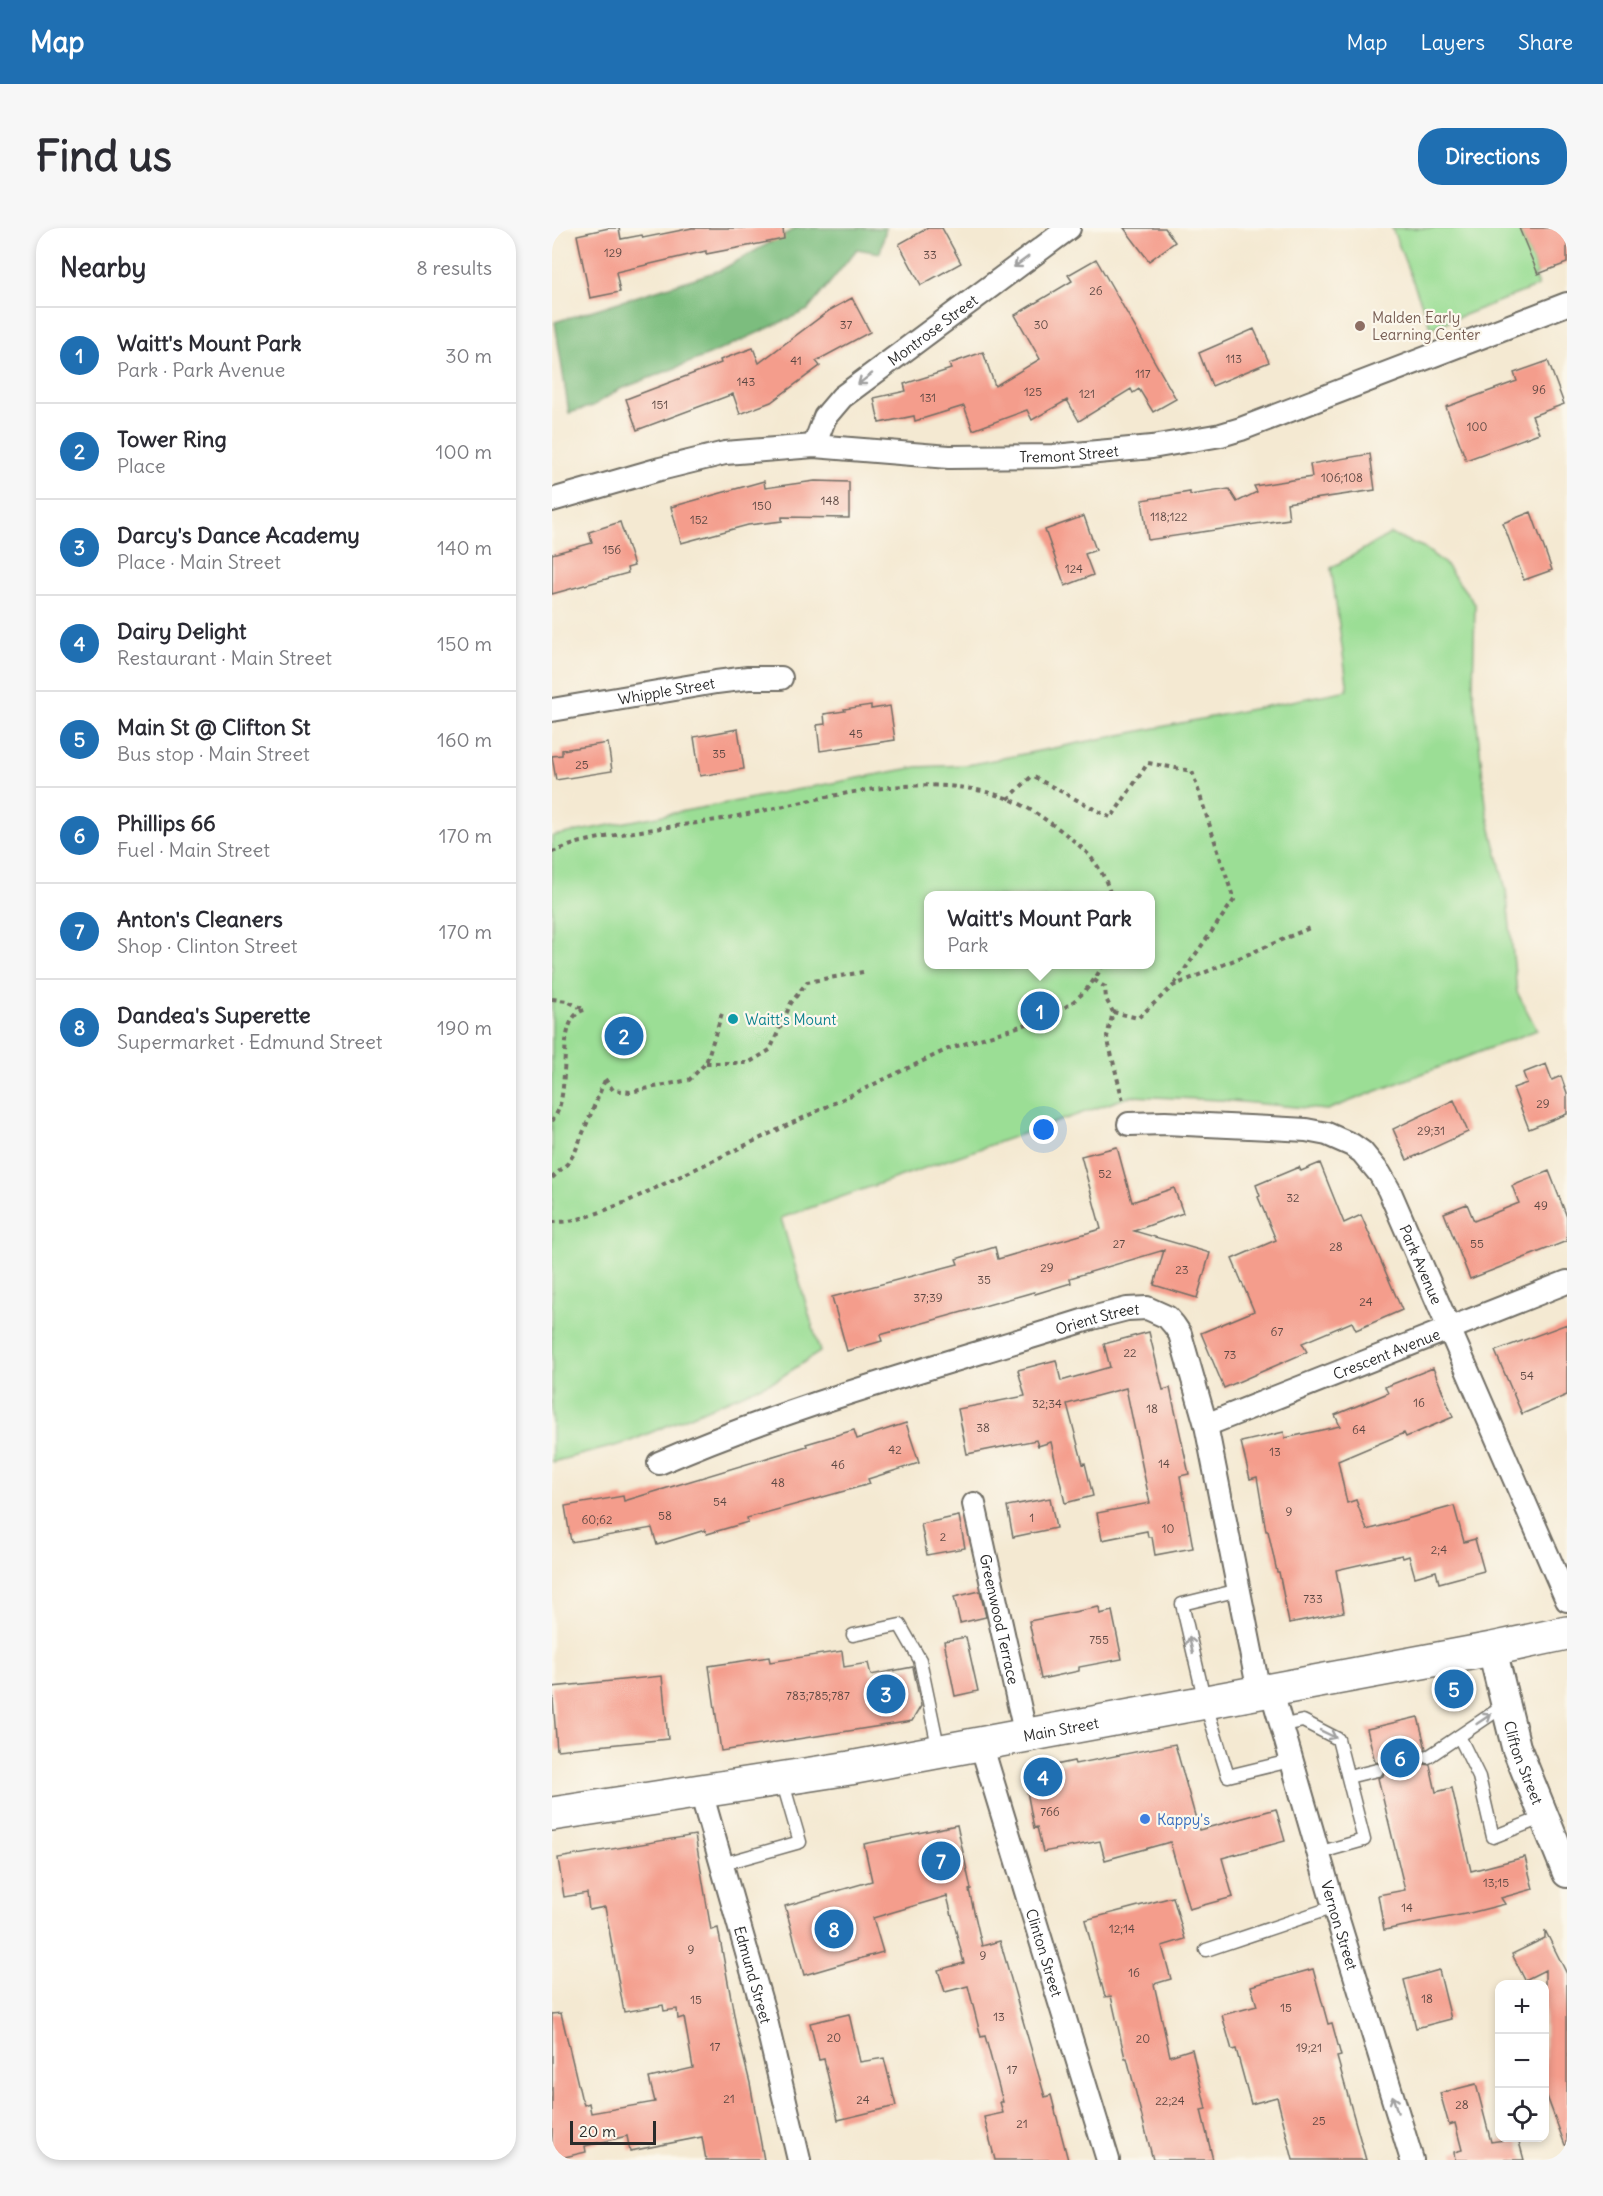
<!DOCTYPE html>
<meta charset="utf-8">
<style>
:root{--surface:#fff;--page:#f7f7f7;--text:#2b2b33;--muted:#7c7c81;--line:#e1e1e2;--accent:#1f6fb2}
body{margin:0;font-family:Delius,sans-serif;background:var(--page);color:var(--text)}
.controls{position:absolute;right:18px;bottom:18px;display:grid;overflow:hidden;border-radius:12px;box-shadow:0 3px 9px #0003}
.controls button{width:54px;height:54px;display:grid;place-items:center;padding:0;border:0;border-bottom:2px solid var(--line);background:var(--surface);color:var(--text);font:30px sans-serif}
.scale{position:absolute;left:18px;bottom:15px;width:86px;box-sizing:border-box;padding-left:6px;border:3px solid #2b2b2b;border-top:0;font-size:16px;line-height:21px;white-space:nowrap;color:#2b2b2b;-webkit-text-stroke:4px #fbf7ec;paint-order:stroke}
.you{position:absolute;left:492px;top:902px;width:21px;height:21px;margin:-15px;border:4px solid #fff;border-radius:50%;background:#1a73e8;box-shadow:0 0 0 9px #1a73e833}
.badge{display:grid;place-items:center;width:39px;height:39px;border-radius:50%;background:var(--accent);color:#fff;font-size:20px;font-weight:700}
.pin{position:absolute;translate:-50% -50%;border:3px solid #fff;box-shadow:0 2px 6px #0006}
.popup{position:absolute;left:372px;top:663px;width:231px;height:78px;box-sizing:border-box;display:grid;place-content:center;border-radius:12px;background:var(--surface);filter:drop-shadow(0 2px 4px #0005);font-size:20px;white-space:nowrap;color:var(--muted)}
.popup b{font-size:22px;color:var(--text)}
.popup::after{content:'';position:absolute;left:50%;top:100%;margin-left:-12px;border:12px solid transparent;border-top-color:var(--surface)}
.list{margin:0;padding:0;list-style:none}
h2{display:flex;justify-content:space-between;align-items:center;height:78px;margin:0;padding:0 24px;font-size:26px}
h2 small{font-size:20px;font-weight:400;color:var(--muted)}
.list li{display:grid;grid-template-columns:39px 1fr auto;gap:18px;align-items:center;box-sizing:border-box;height:96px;padding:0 24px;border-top:2px solid var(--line)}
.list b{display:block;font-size:22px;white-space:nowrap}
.list p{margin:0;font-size:20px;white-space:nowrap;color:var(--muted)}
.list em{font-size:20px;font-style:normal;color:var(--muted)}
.icon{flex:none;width:33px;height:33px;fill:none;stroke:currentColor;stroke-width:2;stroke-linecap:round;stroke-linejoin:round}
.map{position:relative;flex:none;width:1015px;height:1932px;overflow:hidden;border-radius:24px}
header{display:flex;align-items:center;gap:36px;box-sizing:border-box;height:84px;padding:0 30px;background:var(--accent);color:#fff}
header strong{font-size:28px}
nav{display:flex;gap:33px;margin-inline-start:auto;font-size:21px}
.intro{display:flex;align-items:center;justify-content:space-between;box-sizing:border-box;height:144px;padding:0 36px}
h1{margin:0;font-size:42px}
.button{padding:15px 27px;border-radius:24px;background:var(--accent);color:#fff;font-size:21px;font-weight:700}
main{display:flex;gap:36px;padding:0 36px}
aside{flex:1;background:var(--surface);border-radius:24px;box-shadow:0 3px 9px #0003}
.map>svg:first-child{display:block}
.green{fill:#9bde95;stroke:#638460;stroke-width:1.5;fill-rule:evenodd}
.forest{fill:#7cbd7e;stroke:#547454;stroke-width:1.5}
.building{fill:#f49d8c}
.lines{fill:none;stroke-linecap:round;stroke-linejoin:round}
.service-casing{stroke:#716e65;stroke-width:15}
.minor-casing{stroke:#716e65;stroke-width:26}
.tertiary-casing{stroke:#716e65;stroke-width:32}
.primary-casing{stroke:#716e65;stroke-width:36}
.path{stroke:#716e65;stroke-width:4;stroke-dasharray:4.5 4.5;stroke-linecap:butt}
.service{stroke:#fff;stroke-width:12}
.minor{stroke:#fff;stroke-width:22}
.tertiary{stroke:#fff;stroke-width:28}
.primary{stroke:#fff;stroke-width:33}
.oneway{stroke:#a0a0a0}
.education-dot{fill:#8d6e63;stroke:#fbf7ec;stroke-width:2}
.culture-dot{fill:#0f9aa8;stroke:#fbf7ec;stroke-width:2}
.shop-dot{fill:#3f7fe0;stroke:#fbf7ec;stroke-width:2}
.labels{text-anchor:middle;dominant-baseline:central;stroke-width:4.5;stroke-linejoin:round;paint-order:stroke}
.number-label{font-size:12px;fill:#5d4843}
.education-label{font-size:15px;fill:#785e54;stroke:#fbf7ec;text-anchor:start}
.street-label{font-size:15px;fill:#2b2b2b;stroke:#fbf7ec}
.culture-label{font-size:15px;fill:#0d838f;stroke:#fbf7ec;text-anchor:start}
.shop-label{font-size:15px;fill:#366cbe;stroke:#fbf7ec;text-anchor:start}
</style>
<header>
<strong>Map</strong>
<nav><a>Map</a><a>Layers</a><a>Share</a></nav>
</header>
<div class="intro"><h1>Find us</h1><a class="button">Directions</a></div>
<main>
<aside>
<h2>Nearby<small>8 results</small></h2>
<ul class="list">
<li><span class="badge">1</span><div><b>Waitt's Mount Park</b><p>Park · Park Avenue</p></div><em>30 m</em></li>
<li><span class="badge">2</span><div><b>Tower Ring</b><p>Place</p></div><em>100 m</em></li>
<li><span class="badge">3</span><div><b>Darcy's Dance Academy</b><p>Place · Main Street</p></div><em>140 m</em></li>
<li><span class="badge">4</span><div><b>Dairy Delight</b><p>Restaurant · Main Street</p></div><em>150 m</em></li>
<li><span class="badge">5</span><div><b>Main St @ Clifton St</b><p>Bus stop · Main Street</p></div><em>160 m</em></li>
<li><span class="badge">6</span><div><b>Phillips 66</b><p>Fuel · Main Street</p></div><em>170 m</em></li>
<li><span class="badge">7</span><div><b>Anton's Cleaners</b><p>Shop · Clinton Street</p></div><em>170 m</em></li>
<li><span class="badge">8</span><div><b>Dandea's Superette</b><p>Supermarket · Edmund Street</p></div><em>190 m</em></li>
</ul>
</aside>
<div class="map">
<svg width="1015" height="1932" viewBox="0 0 1015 1932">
<rect width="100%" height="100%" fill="#fbf7ec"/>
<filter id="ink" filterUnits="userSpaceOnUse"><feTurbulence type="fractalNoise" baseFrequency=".0167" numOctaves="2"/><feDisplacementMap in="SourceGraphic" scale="12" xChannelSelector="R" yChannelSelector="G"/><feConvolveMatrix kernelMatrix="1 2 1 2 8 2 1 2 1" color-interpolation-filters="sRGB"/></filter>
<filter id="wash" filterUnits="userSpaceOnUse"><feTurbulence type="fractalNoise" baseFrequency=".008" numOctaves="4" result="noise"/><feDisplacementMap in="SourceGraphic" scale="24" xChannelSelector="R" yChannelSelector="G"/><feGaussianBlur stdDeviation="1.35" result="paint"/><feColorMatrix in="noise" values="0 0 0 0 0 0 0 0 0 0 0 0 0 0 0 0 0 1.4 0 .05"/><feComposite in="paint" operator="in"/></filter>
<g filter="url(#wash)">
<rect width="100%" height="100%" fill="#f4e9d2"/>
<path class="green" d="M840,0H967L986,46L982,48L986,58L879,100Z
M838,306L871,319L893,336L923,376L921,460L935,585L954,662L965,764L985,802L775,882L669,872L579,868L229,990L268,1124L226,1151L74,1215L0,1234V608L365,539L416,537L796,462L779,340ZM377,668H599V736H377Z"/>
<path class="forest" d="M244,0H334L328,25L305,21L256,82L157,127L66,162L41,178L17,185L3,94L169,42Z"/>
<g id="blocks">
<path class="building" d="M57,0H67L69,11L90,7L91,10L140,0H231L232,11L154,26V23L64,44L68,64L38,70L25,7Z
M376,0H390L409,35L369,57L347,16Z
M572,0H613L623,14L597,33Z
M967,0H1015V35L986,46Z
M544,31L624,171L601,184L587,161L581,165L579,161L527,193L515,172L480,192L475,182L421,202L412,178L363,193L362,188L327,195L322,170L354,163L352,156L399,141L397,136L431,124L443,158L488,131L463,87L520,53L516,47Z
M300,70L318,104L264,133L268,138L219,174L188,186L181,166L85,202L74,171L169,135L168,132L201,120L207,135L278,82Z
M702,101L717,134L660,158L647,125Z
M996,133L1012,176L980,188L987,205L914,232L894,179L965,153L962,145Z
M818,226L823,262L735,275L737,291L596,312L590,272L638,264V267L677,261L685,274L705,264L702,258L760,249L758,236Z
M212,253L213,260L263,253L297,254V290L230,289V293L196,297L129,315L119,279Z
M979,284L1000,342L972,352L951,295Z
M532,288L544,322L533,326L541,347L513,358L493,302Z
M68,294L82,338L75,340L76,345L0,366V326L40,315L37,304Z
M319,477V481L338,478L343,512L268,523L265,497L273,496L272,486L293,483L292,481Z
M186,501L192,541L148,548L142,509Z
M56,515L60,543L4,552L0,528L10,527V522Z
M994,836L1000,852L1009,848L1015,865V886L977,901L961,860L975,855L971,845Z
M902,872L916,904L855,932L841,901Z
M565,919L580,974L622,960L631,985L582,1003L658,1025L645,1070L602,1057L612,1022L518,1050L519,1055L483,1066L482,1064L328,1107L330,1113L295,1123L280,1069L406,1036L404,1031L443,1019L446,1031L549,1001L529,928Z
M768,935L792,995L809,987L850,1082L804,1102L800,1094L750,1115L755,1124L672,1160L649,1105L702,1083L680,1031L724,1012L706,969L708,968L704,957L747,939L749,943Z
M997,943L1015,989V1013L918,1051L892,985L915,976L922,993L967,975L960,958Z
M1015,1096V1167L970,1186L943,1123Z
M597,1104L611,1162L618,1160L637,1246L628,1248L641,1320L603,1327L600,1309H596L595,1303L550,1312L545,1285L598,1275L574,1160L515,1176L531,1236L533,1235L541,1268L513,1275L499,1214L486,1218L484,1212L415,1226L406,1181L473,1168L466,1142L504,1132L509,1153L558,1139L552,1116Z
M881,1140L901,1189L854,1209L852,1205L786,1233L795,1275L804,1272L815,1302L902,1278L912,1314L923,1311L932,1343L887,1355L884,1343L863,1349L857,1328L851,1330L850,1327L784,1342L792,1384L737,1395L727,1344H725L716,1303H714L705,1249L698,1251L689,1214L732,1204L733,1210L788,1198L783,1187L836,1165L833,1159Z
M354,1195L367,1235L316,1251L318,1256L195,1290L196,1294L155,1306L153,1302L105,1317L100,1300L19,1314L13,1278L71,1268L72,1273L255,1218L254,1216L302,1202L305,1211Z
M498,1270L504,1300L461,1309L455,1278Z
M407,1288L413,1320L375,1327L369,1296Z
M428,1363L434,1389L408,1395L402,1369Z
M547,1379L548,1386L560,1383L570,1431L527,1439V1443L489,1451L477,1393Z
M414,1409L426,1463L403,1468L392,1413Z
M290,1423L292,1439L316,1435L319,1447L361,1439L369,1478L360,1493L169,1523L157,1438L217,1429L218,1434Z
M110,1448L116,1511L5,1522L0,1459Z
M866,1489L874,1521L869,1525L868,1530L872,1536L878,1537L884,1564L900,1560L919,1643L973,1629L981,1661L949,1670L953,1676L918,1685L832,1702L826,1667L853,1662L826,1550L831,1548L833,1541L831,1536L823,1534L815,1501Z
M623,1516L647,1602L724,1581L733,1613L670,1630L681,1669L637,1681L618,1614L553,1632L548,1613L491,1624L485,1599L482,1600L474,1558L477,1543L522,1533L523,1536Z
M405,1597L419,1661L417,1662L430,1718L448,1713L493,1869L499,1867L516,1932H443L432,1889L451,1885L448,1874H451L433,1808L429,1809L416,1758L393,1764L386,1742L412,1735L395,1668L321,1690L331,1724L252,1747L233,1678L320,1653L312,1616Z
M143,1607L159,1702L166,1700L185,1803L198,1855L212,1932H154L150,1909L78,1923L75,1908L33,1918L34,1924L0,1932V1786L9,1785L29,1869L32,1877L37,1875L39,1885L103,1874L97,1850L141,1840L132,1789L126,1791L125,1781L112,1783L111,1777L72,1784L53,1679L37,1682L35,1665L12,1669L6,1630Z
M621,1669L633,1711L610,1718L619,1751L602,1756L618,1828L640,1821L654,1881L649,1882L661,1932H601L575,1830H573L559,1768L553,1769L533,1692Z
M993,1702L1015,1746V1917H1013L993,1863V1742L973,1752L960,1726L993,1710Z
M761,1741L776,1796L780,1795L789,1828L785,1829L814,1932H741L725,1869L699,1876L684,1821L680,1822L670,1787L705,1778L699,1758Z
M887,1742L899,1791L864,1800L852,1752Z
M297,1786L308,1834L332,1830L344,1878L286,1892L272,1831L267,1832L258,1795Z
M924,1856L939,1914L966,1910L972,1932H903L902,1924L910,1922L903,1895L897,1897L888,1865Z"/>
</g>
</g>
<g filter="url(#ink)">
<use href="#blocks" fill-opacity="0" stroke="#716e65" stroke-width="1.5"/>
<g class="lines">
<defs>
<path id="service" d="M687,1362L630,1376L653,1474L676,1548L738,1533
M301,1407L348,1397L368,1432L387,1523
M728,1498L751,1493L786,1511L812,1612L766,1625
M907,1508L927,1549L941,1609L992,1589
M876,1529L953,1477
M796,1549L825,1542
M170,1636L248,1614L230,1552
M654,1722L782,1679"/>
<g id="minor">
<path id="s1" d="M262,218L273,189L290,169L517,0"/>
<path id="s2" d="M0,272L108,241L173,225L262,218L397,229L502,228L600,219L669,207L689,201L1015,76"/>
<path id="s3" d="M0,482L164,454L196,450H229"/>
<path id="s4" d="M577,896L613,895L718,900L754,902L775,906L800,917L810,924L828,946L837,962L1015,1372"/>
<path id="s5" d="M654,1197L1015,1054"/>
<path id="s6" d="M107,1235C247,1174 395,1136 540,1090L575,1081L595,1080L615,1089L622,1097L628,1106L654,1197L707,1464"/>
<path id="s7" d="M422,1276L474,1508"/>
<path id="s8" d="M719,1461L782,1679L860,1932"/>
<path id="s9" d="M429,1516L556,1932"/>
<path id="s10" d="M149,1564L213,1788L247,1932"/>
</g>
<g id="tertiary">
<path id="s11" d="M940,1421L964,1519L1015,1645"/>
</g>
<g id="primary">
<path id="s12" d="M0,1586L298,1540L940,1421L1015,1405"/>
</g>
</defs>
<use href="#service" class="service-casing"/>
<use href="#minor" class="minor-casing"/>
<use href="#tertiary" class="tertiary-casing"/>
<use href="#primary" class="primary-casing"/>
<path class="path" d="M456,571L480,548L559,590L596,535L640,543L682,672L621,758
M0,624C10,621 20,616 30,614C76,603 123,599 170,591C260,575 366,537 457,571C475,578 491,590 507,601C533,621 550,636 559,668
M542,752L553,759L554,771L561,784L555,809L571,873
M0,771L15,773L33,782C0,789 23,866 0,893
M561,784L586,790L621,758L760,699
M154,835H196L218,822L239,775L255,754L311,744
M53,851L61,862L78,864L137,852L154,835L171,782
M0,950L16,935L23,924L53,852
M0,994C26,995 50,983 74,974L396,821L494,790C519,778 539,762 551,736"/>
<use href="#service" class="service"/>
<use href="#minor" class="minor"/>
<use href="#tertiary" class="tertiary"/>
<use href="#primary" class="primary"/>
</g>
<defs><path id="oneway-shaft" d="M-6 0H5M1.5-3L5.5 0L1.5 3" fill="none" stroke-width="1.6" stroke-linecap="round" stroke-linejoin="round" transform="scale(1.5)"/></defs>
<g class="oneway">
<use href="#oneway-shaft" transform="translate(469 34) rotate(144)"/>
<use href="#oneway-shaft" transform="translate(313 151) rotate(142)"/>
<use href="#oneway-shaft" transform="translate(639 1417) rotate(-102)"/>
<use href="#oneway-shaft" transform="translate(932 1491) rotate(-34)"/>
<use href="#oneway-shaft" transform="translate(776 1506) rotate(26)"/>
<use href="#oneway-shaft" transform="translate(843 1876) rotate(-107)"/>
</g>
</g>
<circle class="education-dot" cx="808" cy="98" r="6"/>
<circle class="culture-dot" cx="181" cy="791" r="6"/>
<circle class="shop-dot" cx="593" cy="1591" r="6"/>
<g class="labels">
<g class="number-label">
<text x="61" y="24">129</text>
<text x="378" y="26">33</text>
<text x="544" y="62">26</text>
<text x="294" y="96">37</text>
<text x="489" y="96">30</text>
<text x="682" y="130">113</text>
<text x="244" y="132">41</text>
<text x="591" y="145">117</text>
<text x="194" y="153">143</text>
<text x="987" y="161">96</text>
<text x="481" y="163">125</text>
<text x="535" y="165">121</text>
<text x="376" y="169">131</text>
<text x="108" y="176">151</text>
<text x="925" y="198">100</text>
<text x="790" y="249">106;108</text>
<text x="278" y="272">148</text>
<text x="210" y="277">150</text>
<text x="617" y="288">118;122</text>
<text x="147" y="291">152</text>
<text x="60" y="321">156</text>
<text x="522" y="340">124</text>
<text x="304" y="505">45</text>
<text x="167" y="525">35</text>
<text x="30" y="536">25</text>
<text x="991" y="875">29</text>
<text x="879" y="902">29;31</text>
<text x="553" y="945">52</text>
<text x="741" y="969">32</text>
<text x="989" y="977">49</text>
<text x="567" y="1015">27</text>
<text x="925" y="1015">55</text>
<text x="784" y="1018">28</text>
<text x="495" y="1039">29</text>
<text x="630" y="1041">23</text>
<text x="432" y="1051">35</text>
<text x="376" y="1069">37;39</text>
<text x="814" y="1073">24</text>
<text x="725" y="1103">67</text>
<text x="578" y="1124">22</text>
<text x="678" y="1126">73</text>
<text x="975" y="1147">54</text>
<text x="867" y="1174">16</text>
<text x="495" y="1175">32;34</text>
<text x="600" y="1180">18</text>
<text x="431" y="1199">38</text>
<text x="807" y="1201">64</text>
<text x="343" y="1221">42</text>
<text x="723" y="1223">13</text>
<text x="612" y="1235">14</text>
<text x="286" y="1236">46</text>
<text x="226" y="1254">48</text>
<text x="168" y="1273">54</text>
<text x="737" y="1283">9</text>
<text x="113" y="1287">58</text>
<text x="480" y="1289">1</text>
<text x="45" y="1291">60;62</text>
<text x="616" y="1300">10</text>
<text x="391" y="1308">2</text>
<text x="887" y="1321">2;4</text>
<text x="761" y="1370">733</text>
<text x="547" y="1411">755</text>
<text x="266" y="1467">783;785;787</text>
<text x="498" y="1583">766</text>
<text x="944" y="1654">13;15</text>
<text x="855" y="1679">14</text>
<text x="570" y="1700">12;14</text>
<text x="139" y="1721">9</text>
<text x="431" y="1727">9</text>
<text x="582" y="1744">16</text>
<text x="875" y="1770">18</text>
<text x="144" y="1771">15</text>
<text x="734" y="1779">15</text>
<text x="447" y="1788">13</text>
<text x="282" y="1809">20</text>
<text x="591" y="1810">20</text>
<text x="163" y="1818">17</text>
<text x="757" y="1819">19;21</text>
<text x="460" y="1841">17</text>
<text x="177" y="1870">21</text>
<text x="311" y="1871">24</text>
<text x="618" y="1872">22;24</text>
<text x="910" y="1876">28</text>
<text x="767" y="1892">25</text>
<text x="470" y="1895">21</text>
</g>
<g class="education-label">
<text x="820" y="89">Malden Early<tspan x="820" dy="17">Learning Center</tspan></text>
</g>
<g class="street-label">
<text stroke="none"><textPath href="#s1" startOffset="170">Montrose Street</textPath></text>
<text stroke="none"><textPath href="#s2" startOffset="524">Tremont Street</textPath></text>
<text stroke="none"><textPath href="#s3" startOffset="116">Whipple Street</textPath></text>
<text stroke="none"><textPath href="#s4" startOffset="366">Park Avenue</textPath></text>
<text stroke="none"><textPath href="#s6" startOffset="462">Orient Street</textPath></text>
<text stroke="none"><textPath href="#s5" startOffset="194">Crescent Avenue</textPath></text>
<text stroke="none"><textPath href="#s7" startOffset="118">Greenwood Terrace</textPath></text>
<text stroke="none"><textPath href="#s12" startOffset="516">Main Street</textPath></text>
<text stroke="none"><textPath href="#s11" startOffset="118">Clifton Street</textPath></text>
<text stroke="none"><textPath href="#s8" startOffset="246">Vernon Street</textPath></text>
<text stroke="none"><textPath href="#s9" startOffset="218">Clinton Street</textPath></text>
<text stroke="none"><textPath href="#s10" startOffset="190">Edmund Street</textPath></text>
</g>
<g class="culture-label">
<text x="193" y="791">Waitt's Mount</text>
</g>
<g class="shop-label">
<text x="605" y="1591">Kappy's</text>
</g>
</g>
</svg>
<div class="controls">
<button>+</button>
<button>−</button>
<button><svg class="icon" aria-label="locate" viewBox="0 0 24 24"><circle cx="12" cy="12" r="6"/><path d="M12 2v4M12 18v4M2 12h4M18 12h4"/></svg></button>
</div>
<div class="scale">20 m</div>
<div class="you"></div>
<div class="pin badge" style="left:488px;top:783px">1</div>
<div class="popup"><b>Waitt's Mount Park</b>Park</div>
<div class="pin badge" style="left:72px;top:808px">2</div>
<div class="pin badge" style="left:334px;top:1466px">3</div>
<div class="pin badge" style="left:491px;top:1549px">4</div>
<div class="pin badge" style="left:902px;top:1461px">5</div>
<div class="pin badge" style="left:848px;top:1530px">6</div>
<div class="pin badge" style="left:389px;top:1633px">7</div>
<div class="pin badge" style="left:282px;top:1701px">8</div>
</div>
</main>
